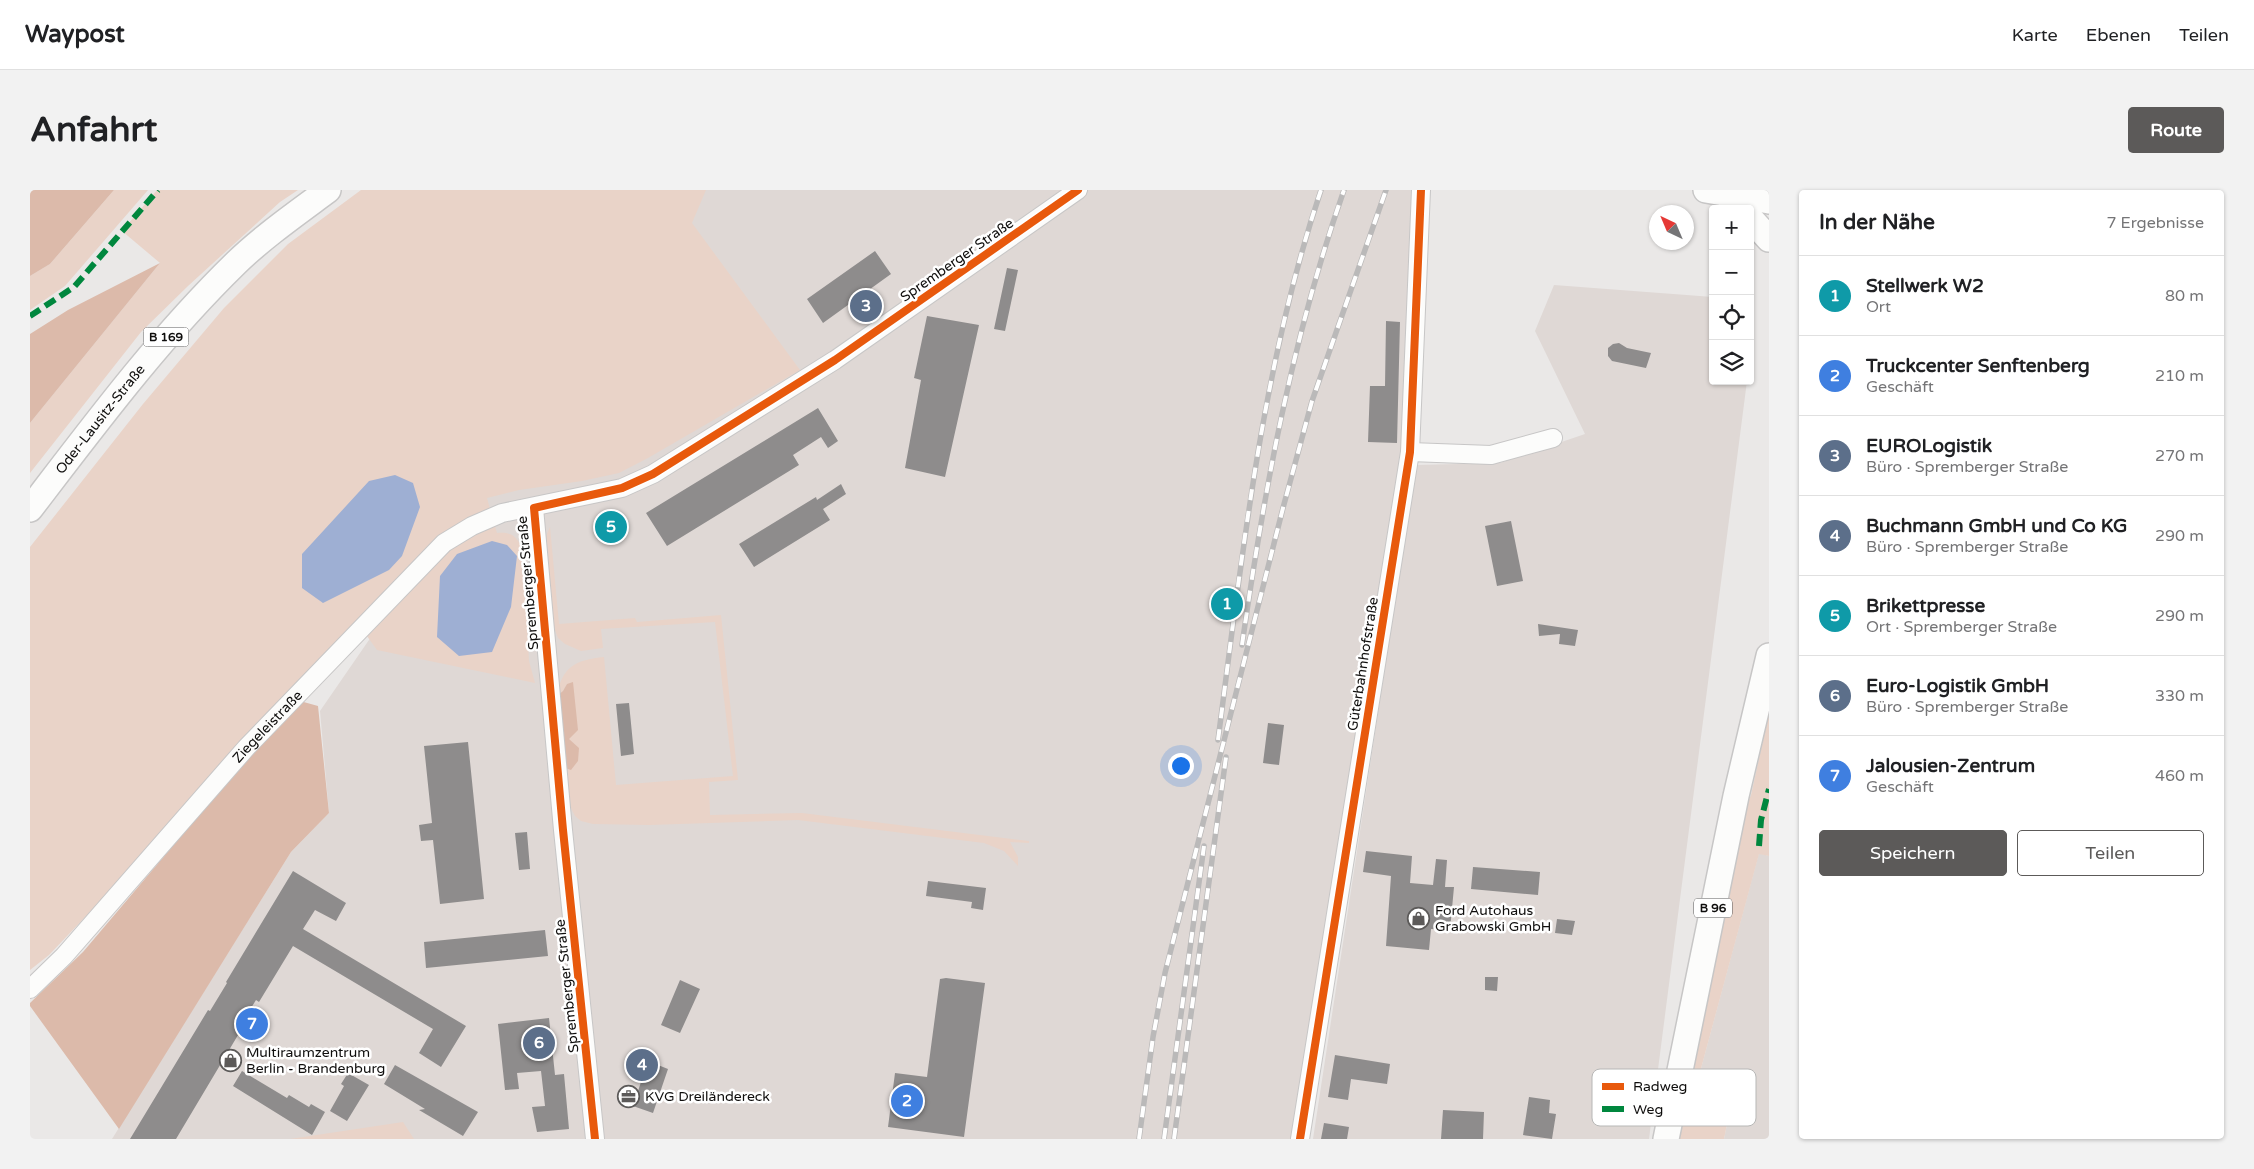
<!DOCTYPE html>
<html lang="de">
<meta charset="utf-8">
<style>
:root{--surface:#fff;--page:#f2f2f2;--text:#202124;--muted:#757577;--line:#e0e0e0;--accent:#5c5a59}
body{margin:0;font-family:"Varela Round",sans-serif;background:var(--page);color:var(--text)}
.controls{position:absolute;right:15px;top:15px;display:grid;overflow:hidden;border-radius:5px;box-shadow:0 1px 4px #0004}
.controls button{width:45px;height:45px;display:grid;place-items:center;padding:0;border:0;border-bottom:1px solid var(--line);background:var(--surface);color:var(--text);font:25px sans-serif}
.compass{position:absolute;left:1619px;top:15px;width:45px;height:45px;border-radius:50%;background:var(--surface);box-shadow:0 1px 4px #0004;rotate:316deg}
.you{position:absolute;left:1150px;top:575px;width:18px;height:18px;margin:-12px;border:4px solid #fff;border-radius:50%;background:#1a73e8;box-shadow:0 0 0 8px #1a73e833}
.badge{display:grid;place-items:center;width:32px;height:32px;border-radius:50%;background:var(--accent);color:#fff;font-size:16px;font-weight:700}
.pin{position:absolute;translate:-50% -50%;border:2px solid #fff;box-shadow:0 1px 5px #0006}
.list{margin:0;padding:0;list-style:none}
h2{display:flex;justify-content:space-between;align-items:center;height:65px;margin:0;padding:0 20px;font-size:21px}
h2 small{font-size:16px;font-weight:400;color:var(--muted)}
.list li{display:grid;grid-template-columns:32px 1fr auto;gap:15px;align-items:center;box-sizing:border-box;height:80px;padding:0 20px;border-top:1px solid var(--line)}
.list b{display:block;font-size:19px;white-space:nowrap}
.list p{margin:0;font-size:16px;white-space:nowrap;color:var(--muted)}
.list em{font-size:16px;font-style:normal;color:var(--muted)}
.actions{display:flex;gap:10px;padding:15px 20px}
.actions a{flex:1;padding:11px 0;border:1px solid var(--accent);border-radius:5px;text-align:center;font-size:18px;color:var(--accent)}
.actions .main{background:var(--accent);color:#fff}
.icon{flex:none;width:28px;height:28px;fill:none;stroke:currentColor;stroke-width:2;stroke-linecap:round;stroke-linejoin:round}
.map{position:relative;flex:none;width:1739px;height:949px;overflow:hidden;border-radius:5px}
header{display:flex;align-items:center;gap:30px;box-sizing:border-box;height:70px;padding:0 25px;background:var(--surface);border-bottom:1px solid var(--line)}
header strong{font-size:24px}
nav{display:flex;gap:28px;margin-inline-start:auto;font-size:18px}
.intro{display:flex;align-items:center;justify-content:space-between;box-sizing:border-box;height:120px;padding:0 30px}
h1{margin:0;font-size:35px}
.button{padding:12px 22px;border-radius:5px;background:var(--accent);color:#fff;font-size:18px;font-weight:700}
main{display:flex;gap:30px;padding:0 30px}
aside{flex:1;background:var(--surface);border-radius:5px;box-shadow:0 1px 4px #0004}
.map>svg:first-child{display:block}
.built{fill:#dfd8d5}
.green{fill:#e9d3c8}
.forest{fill:#dcbaaa}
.water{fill:#9eafd3}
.building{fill:#8e8c8c}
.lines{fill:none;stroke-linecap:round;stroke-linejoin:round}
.minor-casing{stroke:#c7c6c6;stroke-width:20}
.highway-casing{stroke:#c7c6c6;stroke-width:28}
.minor{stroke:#fcfcfb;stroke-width:18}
.highway{stroke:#fcfcfb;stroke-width:25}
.rail-casing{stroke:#bab9b9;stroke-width:5.5}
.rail{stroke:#fff;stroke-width:4;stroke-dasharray:11;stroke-linecap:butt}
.quiet{stroke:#00873e;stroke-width:6;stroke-dasharray:12 6;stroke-linecap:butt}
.cycleway-casing{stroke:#fff;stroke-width:11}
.cycleway{stroke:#e8590c;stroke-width:8}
.labels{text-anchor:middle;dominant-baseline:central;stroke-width:5;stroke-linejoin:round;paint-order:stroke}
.shield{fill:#fff;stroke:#575656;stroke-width:1}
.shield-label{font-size:12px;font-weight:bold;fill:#0f0e0d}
.street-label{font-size:14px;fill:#0f0e0d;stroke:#fff}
.poi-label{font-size:14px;fill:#0f0e0d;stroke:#fff;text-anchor:start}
.key{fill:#fff;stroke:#b7b7b6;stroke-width:1}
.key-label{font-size:14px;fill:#0f0e0d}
</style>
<header>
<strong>Waypost</strong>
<nav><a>Karte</a><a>Ebenen</a><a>Teilen</a></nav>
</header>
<div class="intro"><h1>Anfahrt</h1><a class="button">Route</a></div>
<main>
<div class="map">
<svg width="1739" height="949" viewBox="0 0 1739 949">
<rect width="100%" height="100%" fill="#eae8e7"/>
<path class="built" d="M528,0H1383L1371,270L1266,949H82L261,662L299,623L290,521L390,376L463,327L456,308Z
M1524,95L1683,107V191H1717L1619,949H1283L1386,275L1470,273L1555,244L1505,141Z
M1729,663L1739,666V949H1694L1703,905L1666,897Z"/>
<path class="green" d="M84,0H118L35,96L0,120V86L20,74Z
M127,0H268L250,12L158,96L111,142L0,283V233L130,73L92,41Z
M331,0H676L662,33L770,180L618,268L589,283L552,291L489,300L457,308L467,343C482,342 486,346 493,359L499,471L505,493L347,460L334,442L381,385L19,765L0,780V357L113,214L194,118L258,54Z
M520,337L529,434L605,428L607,432L691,425L708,590L679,592L680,625L772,623L999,651V653L980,652L988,667V676L974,661L954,653L768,630L619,635L563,634L551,631L545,626L538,612L535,578L542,554L538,548L542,544L537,494L533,501L527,506C532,476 546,470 574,467L586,595L703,586L685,432L571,439L573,458L551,461L535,454L528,448L522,432L515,348Z
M1739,523V666L1729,664L1666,897L1703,905L1694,949H1644L1709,634L1721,605Z
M373,932L384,949H260Z"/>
<path class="forest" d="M0,0H84L20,74L0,86Z
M130,73L0,233V144L38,120Z
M543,492L548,540L539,549L549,558L548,571L541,580L535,578L527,506L533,501L537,494Z
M270,511L288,516L299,623L261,662L89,939L0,816V813L53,762L192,598Z"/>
<path class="water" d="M365,285L383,293L390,317L372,366L359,380L293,413L272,398V364L339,291Z
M462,351L477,355L487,366L481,417L462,462L429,466L407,447L410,386L427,364Z"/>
<path class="building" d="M845,61L861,84L793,133L777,109Z
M977,78L988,80L975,141L964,139Z
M897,126L949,135L915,287L875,278L891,190L884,188Z
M1356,131L1370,132L1367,253L1338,252L1340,196H1355Z
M1589,153L1597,158L1621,163L1616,178L1582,171L1578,166V158L1583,154Z
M788,218L808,251L798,258L791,247L763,265L769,275L637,356L616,323Z
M811,294L816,304L793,319L800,330L724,377L709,354L786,307L787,310Z
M1481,331L1493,391L1467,396L1455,336Z
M1193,400L1205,402L1201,428L1189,427Z
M1508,434L1548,440L1545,456L1529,454L1530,444L1509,446Z
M599,513L604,564L591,566L586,514Z
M1238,533L1254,535L1249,575L1233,573Z
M438,552L454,709L410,714L403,650L391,651L389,635L402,633L394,556Z
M497,642L500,679L489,680L485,643Z
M1336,661L1382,666L1380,693L1403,695L1406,669L1417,670L1415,697H1424L1420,740L1401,739L1399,760L1356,756L1361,686L1333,682Z
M1443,677L1510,682L1508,705L1441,699Z
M263,681L316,713L306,731L285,720L273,739L436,836L411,877L389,863L403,839L263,756L229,812L226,810L208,839L211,840L146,949H100L178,820L180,821L197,793L196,792Z
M898,691L956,698L953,720L941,718L942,712L896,706Z
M1527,729L1545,731L1542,745L1525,743Z
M515,740L518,766L396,778L394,752Z
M1455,787H1468L1467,801L1455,800Z
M916,788L955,793L934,947L858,937L865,883L897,887L910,789Z
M650,790L670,799L650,843L631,835Z
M519,828L525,885L534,884L539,939L507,942L502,917L515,916L511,881L487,883L489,899L475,900L468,834Z
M1305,865L1360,874L1357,894L1321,889L1318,910L1298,907Z
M618,871L638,879L623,923L603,916Z
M365,875L448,922L433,946L389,920L395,919L354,894Z
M212,881L257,908L259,905L279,917L281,914L295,922L282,945L203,896Z
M318,883L339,895L317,931L300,921L314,896L311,894Z
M1499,907L1520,910L1519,923L1526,924L1522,949L1493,945Z
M1413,920L1454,922L1453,949H1411Z
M1294,933L1319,937L1317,949H1291Z"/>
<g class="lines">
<defs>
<g id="minor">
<path d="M1380,262L1461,265L1523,248"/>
<path d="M504,318L533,640L565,949"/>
<path id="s1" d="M0,799L34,766L216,558L414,353L442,336L472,323L592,298L623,284L805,170L1048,0"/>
<path d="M1270,949L1380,262L1391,0"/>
</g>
<g id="highway">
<path d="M1676,0L1739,11"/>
<path d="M1720,28L1739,49"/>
<path id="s2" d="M0,319C65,234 129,148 206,73C234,46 267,23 298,0"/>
<path d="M1636,949L1706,606L1739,466"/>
</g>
</defs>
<use href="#minor" class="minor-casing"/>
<use href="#highway" class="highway-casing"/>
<use href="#minor" class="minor"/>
<use href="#highway" class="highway"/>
<defs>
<path id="rail" d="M1212,455C1234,301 1262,148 1314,0
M1188,550C1212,367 1232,175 1291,0
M1109,949L1123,847L1135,783L1253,318L1282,211L1356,0
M1134,949L1174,656
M1144,949L1196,567"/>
</defs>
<use href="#rail" class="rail-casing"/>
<use href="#rail" class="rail"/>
<path class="quiet" d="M0,126L44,97L128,0
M1729,656L1731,630L1739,599"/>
<defs>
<path id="cycleway" d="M565,949L533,640L504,318L592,298L623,284L805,170L1048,0
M1270,949L1380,262L1391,0"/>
</defs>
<use href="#cycleway" class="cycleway-casing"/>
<use href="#cycleway" class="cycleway"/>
</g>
<defs>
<symbol id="shop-ring" viewBox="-11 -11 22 22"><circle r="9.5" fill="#fff" stroke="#5c5a59" stroke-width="1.5"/><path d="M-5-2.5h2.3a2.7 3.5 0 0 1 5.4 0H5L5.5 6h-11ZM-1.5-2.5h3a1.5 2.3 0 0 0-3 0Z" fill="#5c5a59"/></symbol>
<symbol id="office-ring" viewBox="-11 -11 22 22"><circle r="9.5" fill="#fff" stroke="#5c5a59" stroke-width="1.5"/><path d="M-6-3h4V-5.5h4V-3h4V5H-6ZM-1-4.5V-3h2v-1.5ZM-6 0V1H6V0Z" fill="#5c5a59"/></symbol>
</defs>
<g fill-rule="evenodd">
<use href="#shop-ring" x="1376" y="716" width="25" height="25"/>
<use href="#shop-ring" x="188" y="858" width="25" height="25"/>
<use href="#office-ring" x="586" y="894" width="25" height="25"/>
</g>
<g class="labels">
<g class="shield">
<rect x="113.5" y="137.5" width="45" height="19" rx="4"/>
<rect x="1664" y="708.5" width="38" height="19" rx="4"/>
</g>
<g class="shield-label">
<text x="136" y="147">B 169</text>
<text x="1683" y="718">B 96</text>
</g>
<g class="street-label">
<text transform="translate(927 70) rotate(-35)">Spremberger Straße</text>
<text stroke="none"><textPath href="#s2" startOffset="114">Oder-Lausitz-Straße</textPath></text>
<text transform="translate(498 393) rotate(-95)">Spremberger Straße</text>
<text transform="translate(1333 474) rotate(-81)">Güterbahnhofstraße</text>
<text stroke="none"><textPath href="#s1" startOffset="354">Ziegeleistraße</textPath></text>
<text transform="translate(537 796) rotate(-96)">Spremberger Straße</text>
</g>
<g class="poi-label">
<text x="1405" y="720">Ford Autohaus<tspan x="1405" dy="16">Grabowski GmbH</tspan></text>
<text x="216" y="862">Multiraumzentrum<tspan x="216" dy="16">Berlin - Brandenburg</tspan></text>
<text x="615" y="906">KVG Dreiländereck</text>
</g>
</g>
<rect x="1562" y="879" width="164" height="57" rx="8" class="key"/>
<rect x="1572" y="893" width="22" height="7" fill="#e8590c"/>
<rect x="1572" y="916" width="22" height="6" fill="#00873e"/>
<g class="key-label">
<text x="1603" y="901">Radweg</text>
<text x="1603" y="924">Weg</text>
</g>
</svg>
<div class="controls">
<button>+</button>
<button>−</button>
<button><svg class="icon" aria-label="locate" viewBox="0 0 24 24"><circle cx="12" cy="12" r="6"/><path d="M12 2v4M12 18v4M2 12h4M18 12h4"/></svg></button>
<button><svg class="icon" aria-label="layers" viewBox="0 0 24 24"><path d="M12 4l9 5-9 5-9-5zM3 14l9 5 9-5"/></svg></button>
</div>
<svg class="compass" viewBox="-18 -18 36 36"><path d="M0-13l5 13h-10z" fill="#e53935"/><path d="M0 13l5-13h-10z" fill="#757577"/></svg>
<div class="you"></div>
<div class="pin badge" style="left:1197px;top:414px;background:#0f9aa8">1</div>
<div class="pin badge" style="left:877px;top:911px;background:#3f7fe0">2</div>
<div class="pin badge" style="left:836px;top:116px;background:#5c6f8a">3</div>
<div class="pin badge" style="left:612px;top:875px;background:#5c6f8a">4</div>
<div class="pin badge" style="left:581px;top:337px;background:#0f9aa8">5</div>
<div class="pin badge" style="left:509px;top:853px;background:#5c6f8a">6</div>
<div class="pin badge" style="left:222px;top:834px;background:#3f7fe0">7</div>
</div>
<aside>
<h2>In der Nähe<small>7 Ergebnisse</small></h2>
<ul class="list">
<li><span class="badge" style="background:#0f9aa8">1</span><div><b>Stellwerk W2</b><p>Ort</p></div><em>80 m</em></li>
<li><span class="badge" style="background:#3f7fe0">2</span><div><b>Truckcenter Senftenberg</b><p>Geschäft</p></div><em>210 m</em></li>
<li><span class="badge" style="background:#5c6f8a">3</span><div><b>EUROLogistik</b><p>Büro · Spremberger Straße</p></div><em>270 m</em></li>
<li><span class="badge" style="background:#5c6f8a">4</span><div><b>Buchmann GmbH und Co KG</b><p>Büro · Spremberger Straße</p></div><em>290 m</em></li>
<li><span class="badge" style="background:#0f9aa8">5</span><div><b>Brikettpresse</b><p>Ort · Spremberger Straße</p></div><em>290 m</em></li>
<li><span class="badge" style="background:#5c6f8a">6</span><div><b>Euro-Logistik GmbH</b><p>Büro · Spremberger Straße</p></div><em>330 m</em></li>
<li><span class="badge" style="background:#3f7fe0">7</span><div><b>Jalousien-Zentrum</b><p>Geschäft</p></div><em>460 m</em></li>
</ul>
<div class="actions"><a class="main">Speichern</a><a>Teilen</a></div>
</aside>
</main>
